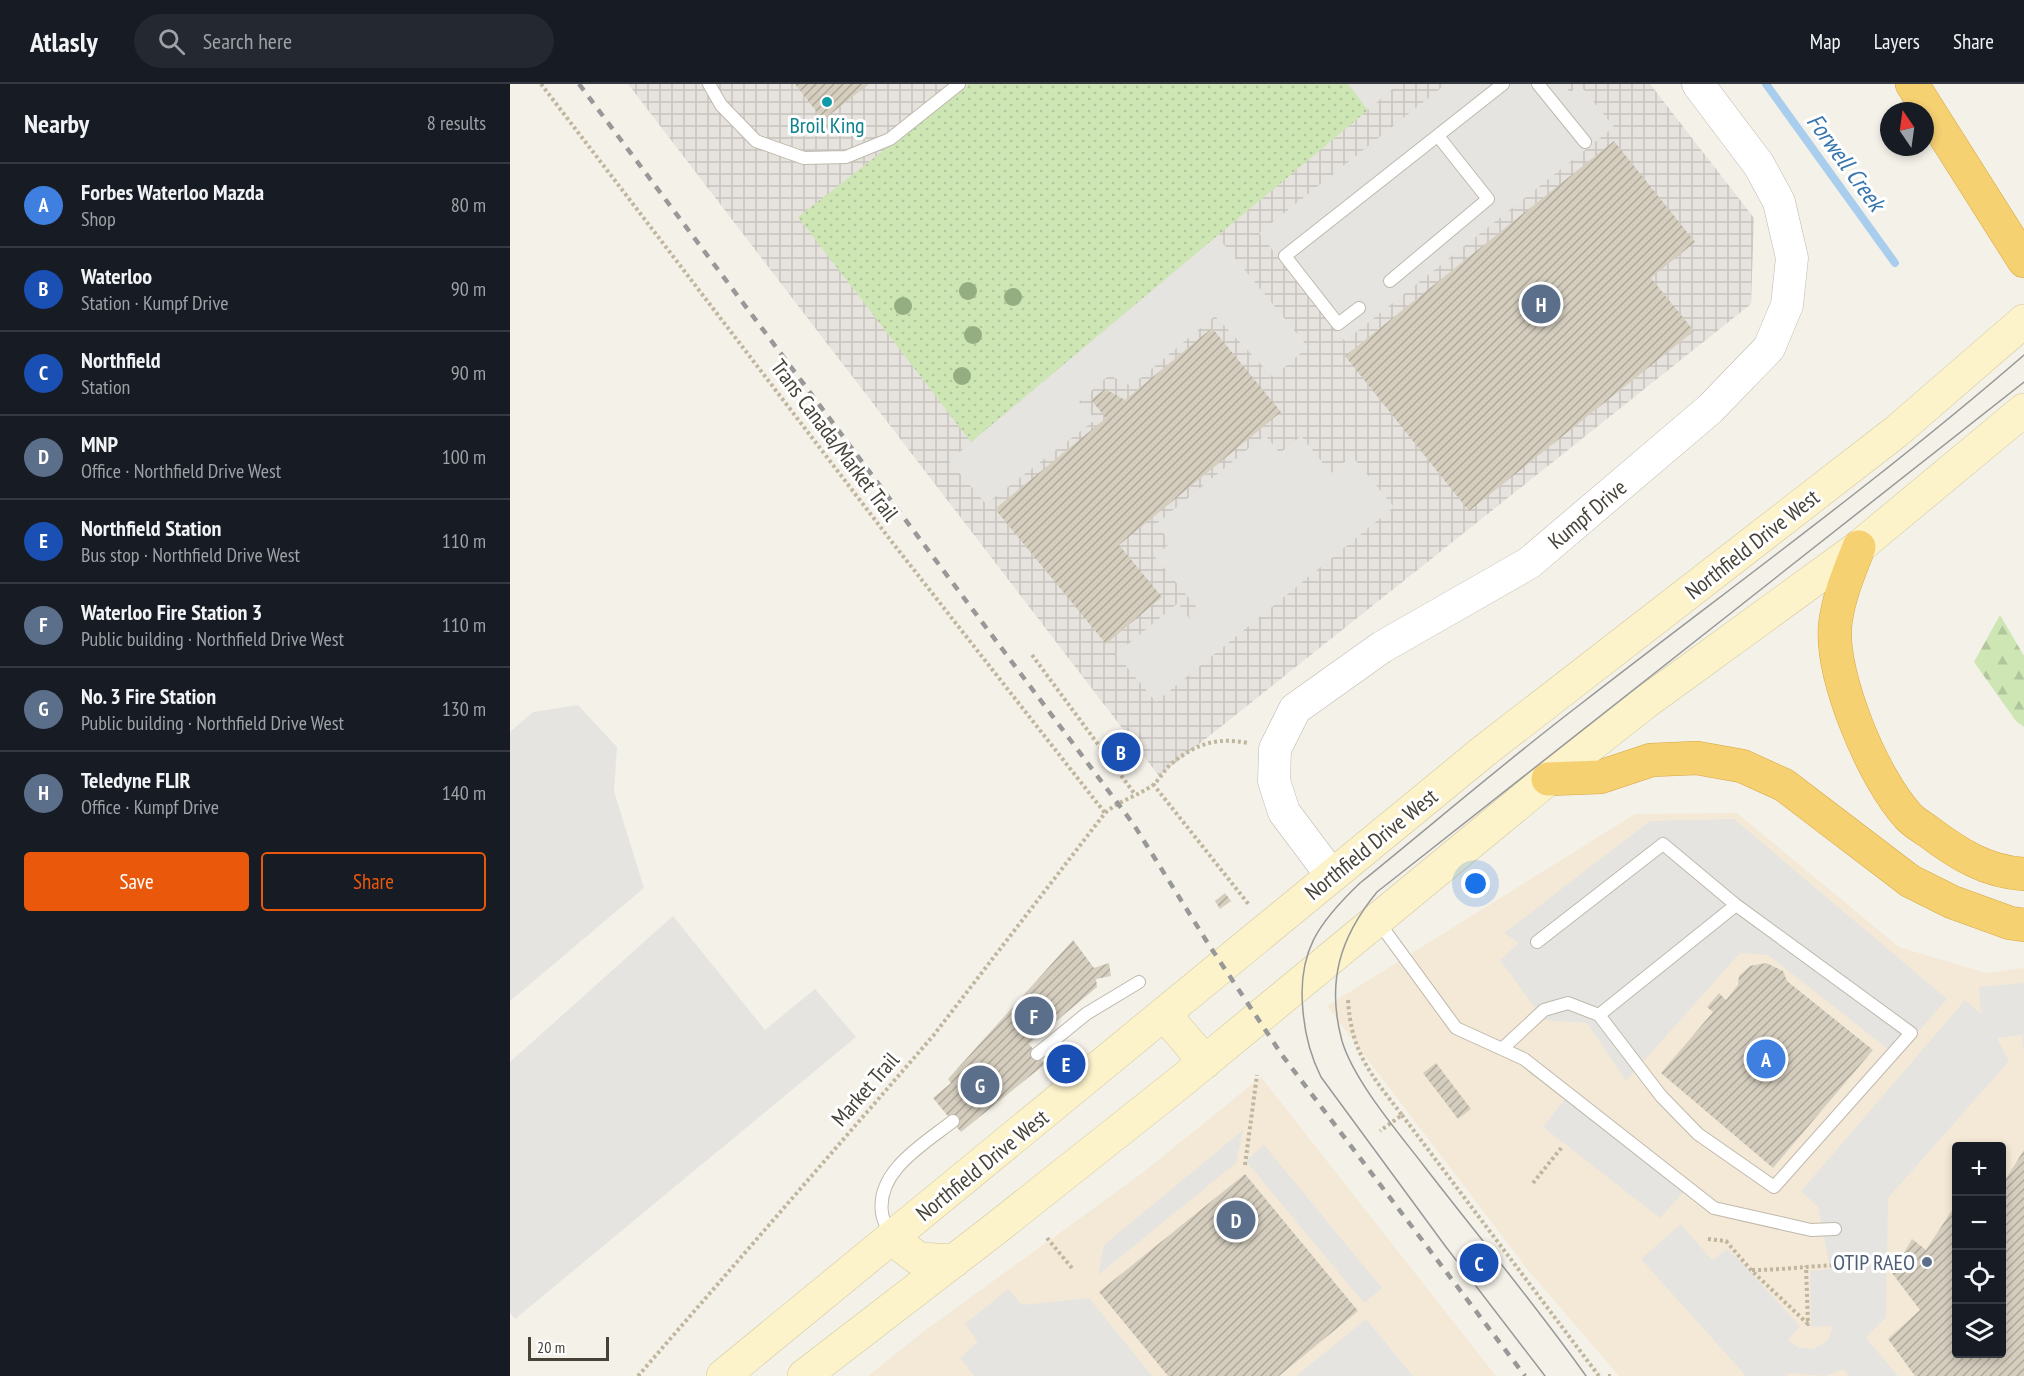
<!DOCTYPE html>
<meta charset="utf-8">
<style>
:root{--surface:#171b24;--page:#242831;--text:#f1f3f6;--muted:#9ea1a6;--line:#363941;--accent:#ea580c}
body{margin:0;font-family:"PT Sans Narrow",sans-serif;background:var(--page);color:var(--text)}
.controls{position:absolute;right:18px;bottom:18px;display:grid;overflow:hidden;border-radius:6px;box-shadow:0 3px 9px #0003}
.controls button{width:54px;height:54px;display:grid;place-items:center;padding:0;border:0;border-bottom:2px solid var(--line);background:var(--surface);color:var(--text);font:30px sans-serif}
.compass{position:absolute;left:1370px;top:18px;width:54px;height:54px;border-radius:50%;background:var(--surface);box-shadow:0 3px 9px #0003;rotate:347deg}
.scale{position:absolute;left:18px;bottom:15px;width:81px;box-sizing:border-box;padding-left:6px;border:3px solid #474238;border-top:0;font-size:16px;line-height:21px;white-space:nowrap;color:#474238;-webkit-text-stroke:4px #fff;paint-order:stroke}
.you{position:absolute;left:966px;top:800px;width:21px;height:21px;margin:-15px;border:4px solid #fff;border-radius:50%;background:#1a73e8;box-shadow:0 0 0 9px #1a73e833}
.badge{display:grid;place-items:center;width:39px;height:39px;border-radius:50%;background:var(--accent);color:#fff;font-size:20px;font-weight:700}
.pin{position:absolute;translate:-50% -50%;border:3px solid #fff;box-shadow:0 2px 6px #0006}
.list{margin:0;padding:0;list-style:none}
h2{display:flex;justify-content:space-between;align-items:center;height:78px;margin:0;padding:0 24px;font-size:26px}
h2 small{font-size:20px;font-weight:400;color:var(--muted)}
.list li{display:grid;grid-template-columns:39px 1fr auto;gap:18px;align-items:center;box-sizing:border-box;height:84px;padding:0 24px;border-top:2px solid var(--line)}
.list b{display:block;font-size:22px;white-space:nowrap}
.list p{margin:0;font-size:20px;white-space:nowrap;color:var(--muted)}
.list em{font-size:20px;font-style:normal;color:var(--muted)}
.actions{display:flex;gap:12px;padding:18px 24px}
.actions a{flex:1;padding:14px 0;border:2px solid var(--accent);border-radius:6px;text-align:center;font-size:21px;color:var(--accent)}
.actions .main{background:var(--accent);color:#fff}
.icon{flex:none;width:33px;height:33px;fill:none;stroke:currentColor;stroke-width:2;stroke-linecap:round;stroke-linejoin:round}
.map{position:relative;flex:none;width:1514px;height:1292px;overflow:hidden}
header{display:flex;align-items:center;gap:36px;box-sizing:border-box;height:84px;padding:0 30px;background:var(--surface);border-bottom:2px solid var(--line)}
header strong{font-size:28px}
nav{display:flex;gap:33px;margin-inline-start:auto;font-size:21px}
.search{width:420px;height:54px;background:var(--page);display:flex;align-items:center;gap:15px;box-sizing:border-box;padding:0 21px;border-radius:33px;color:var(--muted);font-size:22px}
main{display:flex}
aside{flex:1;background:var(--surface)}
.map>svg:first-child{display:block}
.commercial{fill:#f4e9d6;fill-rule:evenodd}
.industrial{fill:url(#industrial-grid)}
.grass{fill:url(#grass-dots)}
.forest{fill:url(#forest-firs)}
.parking{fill:#e5e4e1}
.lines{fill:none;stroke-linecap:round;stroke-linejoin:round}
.stream{stroke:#a9ceed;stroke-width:8}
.building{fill:url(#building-hatch)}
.service-casing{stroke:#bfb9ac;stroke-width:14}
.tertiary-casing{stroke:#bfb9ac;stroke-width:33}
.secondary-casing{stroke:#d1c69b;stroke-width:34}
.motorway-casing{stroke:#d6a742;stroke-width:34}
.path{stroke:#c0b69e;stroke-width:4;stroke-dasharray:3 3;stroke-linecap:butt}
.service{stroke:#fff;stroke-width:12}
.tertiary{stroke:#fff;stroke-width:32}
.secondary{stroke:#fcf3cb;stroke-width:33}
.motorway{stroke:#f6d172;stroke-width:33}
.tram{stroke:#989898;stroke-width:1.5}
.rail{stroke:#989898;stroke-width:4.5;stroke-dasharray:8 8;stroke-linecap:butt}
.tree{fill:#94ae82}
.culture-dot{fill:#0f9aa8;stroke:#fff;stroke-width:2}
.service-dot{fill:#5c6f8a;stroke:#fff;stroke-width:2}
.labels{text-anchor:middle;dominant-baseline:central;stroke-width:6;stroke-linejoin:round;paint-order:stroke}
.culture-label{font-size:22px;fill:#0d838f;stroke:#fff}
.street-label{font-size:22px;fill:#474238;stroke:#fff}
.service-label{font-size:22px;fill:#4e5e75;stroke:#fff;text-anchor:end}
.water-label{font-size:24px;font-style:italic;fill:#3675ae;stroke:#fff}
</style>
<header>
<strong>Atlasly</strong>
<div class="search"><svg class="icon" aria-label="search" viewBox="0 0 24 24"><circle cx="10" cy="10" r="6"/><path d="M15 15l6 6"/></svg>Search here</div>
<nav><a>Map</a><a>Layers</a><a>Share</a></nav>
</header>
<main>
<aside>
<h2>Nearby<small>8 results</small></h2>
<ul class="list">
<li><span class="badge" style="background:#3f7fe0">A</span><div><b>Forbes Waterloo Mazda</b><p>Shop</p></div><em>80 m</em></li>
<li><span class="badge" style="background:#1a4fb4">B</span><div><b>Waterloo</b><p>Station · Kumpf Drive</p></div><em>90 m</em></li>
<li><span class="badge" style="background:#1a4fb4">C</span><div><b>Northfield</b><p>Station</p></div><em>90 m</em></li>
<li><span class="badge" style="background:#5c6f8a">D</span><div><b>MNP</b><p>Office · Northfield Drive West</p></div><em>100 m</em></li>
<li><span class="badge" style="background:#1a4fb4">E</span><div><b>Northfield Station</b><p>Bus stop · Northfield Drive West</p></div><em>110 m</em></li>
<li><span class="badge" style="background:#5c6f8a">F</span><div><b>Waterloo Fire Station 3</b><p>Public building · Northfield Drive West</p></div><em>110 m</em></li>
<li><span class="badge" style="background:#5c6f8a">G</span><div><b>No. 3 Fire Station</b><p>Public building · Northfield Drive West</p></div><em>130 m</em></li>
<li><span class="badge" style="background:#5c6f8a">H</span><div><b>Teledyne FLIR</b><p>Office · Kumpf Drive</p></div><em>140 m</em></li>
</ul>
<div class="actions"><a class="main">Save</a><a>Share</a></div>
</aside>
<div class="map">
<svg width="1514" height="1292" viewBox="0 0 1514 1292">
<defs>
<pattern id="industrial-grid" width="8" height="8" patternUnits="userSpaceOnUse" patternTransform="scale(1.5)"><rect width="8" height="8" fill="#e6e3de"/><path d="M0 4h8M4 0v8" fill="none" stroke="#c7c4bf"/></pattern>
<pattern id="grass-dots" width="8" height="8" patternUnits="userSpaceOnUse" patternTransform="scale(1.5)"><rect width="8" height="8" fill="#cde6b4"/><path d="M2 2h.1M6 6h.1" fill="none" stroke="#b1c69c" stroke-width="1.8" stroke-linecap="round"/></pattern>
<pattern id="forest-firs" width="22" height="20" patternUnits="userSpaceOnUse" patternTransform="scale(1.5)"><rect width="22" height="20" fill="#cde6b4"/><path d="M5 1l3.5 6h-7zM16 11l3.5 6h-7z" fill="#b1c69c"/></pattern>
<pattern id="building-hatch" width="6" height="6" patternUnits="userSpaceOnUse" patternTransform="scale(1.5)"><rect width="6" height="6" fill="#d5cebf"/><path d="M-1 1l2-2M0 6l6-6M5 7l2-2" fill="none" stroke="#afa99c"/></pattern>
</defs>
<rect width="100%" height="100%" fill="#f4f1e9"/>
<path class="commercial" d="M1227,729L1389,863L1476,889L1514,884V1292H1109L1018,1186L817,922L1125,730ZM1446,1062H1492V1270H1446Z
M751,993L986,1292H358L414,1247L631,1090Z"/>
<path class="industrial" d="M118,0H1140L1244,134L1241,220L649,692Z"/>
<path class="grass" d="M459,0H838L858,26L461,358L288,133Z"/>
<path class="forest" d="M1490,531L1514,572V643L1506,637L1464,578Z"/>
<path class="parking" d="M838,0H888L858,26Z
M936,0H1053L1060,8L1070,1L1104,43L835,257L749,149Z
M707,152L798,263L763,293L705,232L621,302L599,291L569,318L586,335L476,420L439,377Z
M755,351L770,369L791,352L821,389L842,372L884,423L646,618L606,570L668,519L679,534L689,526L644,472L661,459L646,440Z
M68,621L107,663L104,707L134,804L0,917V648L23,628Z
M1224,735L1437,915L1387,972L1258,871L1230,869L1116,997L1077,939L1034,936L990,876L1009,859L994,849L1140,737Z
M163,832L255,946L305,905L346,953L5,1235L0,1229V978Z
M1514,899V969L1512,951L1487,954L1499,977L1378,1114L1376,1233L1356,1254L1388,1292H1340L1333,1285L1315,1292L1279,1289L1276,1292H1236L1131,1175L1171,1140L1202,1176L1217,1165L1234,1181L1290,1242L1278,1256L1289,1264L1304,1265L1318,1256L1323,1242L1301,1243L1300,1187L1320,1185L1308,1123L1291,1107L1455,916L1471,930L1469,903Z
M1059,1010L1178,1103L1150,1134L1033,1043Z
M733,1046L726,1079L588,1191L594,1161Z
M754,1061L872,1204L854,1219L736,1077Z
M498,1205L512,1221L579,1214L642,1292H464L450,1274L468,1258L455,1240Z
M856,1235L903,1292H786Z"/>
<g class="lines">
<path class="stream" d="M1256,0L1385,179"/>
</g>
<path class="building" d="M285,0H359L313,36Z
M1104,57L1185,158L1141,194L1184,247L959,427L835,272Z
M702,244L771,328L609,461L652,513L596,560L485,425L596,334L581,316L595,305L615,316Z
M715,809L721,817L710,825L705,817Z
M563,856L584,884L599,879L601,892L586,895L587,903L519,960L535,980L451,1048L423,1014L441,999L438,995Z
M1256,879L1273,887L1277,897L1363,966L1263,1084L1151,989L1203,928L1197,923L1209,909L1216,916L1228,901L1229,892L1240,882Z
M926,979L961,1025L948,1035L913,989Z
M1514,1066V1292H1405L1378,1255L1410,1226L1382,1189L1402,1155L1416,1166L1446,1120V1270H1492V1101Z
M735,1090L848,1227L769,1292H658L589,1208Z"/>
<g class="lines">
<defs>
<path id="service" d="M199,0L211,21L246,57L294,74L336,73L380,55L449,0
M1028,0L1075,58
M880,197L978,115L928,52
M849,224L828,240L775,172L993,0
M867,836L946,944L1014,975L1204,1124L1301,1146L1325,1145
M1027,858L1153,760L1226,821
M992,965L1034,926L1058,919L1089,931L1226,821L1401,949L1264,1103L1188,1050L1151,1012L1089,931
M527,970L576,930L629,898
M380,1151C378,1145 373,1137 372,1129C366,1087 414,1060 443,1037"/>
<path id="tertiary" d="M822,792L774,728L764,697L765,665L785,625L872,563L1019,479L1200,325L1259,264L1277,221L1282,174L1269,118L1249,81L1188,0"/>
<path id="secondary" d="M655,931L695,978
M382,1155L409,1175L444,1177
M213,1292L974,667L1387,347L1514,237
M294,1292L485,1145L669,999L1038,695L1136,618L1349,463L1514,326"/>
<path id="motorway" d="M1402,0L1514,177
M1349,463C1339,488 1328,514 1325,542C1321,593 1363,694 1398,732C1403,738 1412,743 1419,748C1448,770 1477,788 1514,790
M1038,695L1090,693L1141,676L1187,674L1232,682L1274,701L1400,797L1442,818L1500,839L1514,841"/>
</defs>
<use href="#service" class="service-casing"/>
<use href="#tertiary" class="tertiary-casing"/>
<use href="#secondary" class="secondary-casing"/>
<use href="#motorway" class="motorway-casing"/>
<path class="path" d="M31,0L382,458L595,729
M522,571L624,709
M643,700L740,822
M838,916C841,968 861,991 892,1031L870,1047
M892,1031L1089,1292
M735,1081L747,991
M1023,1099L1052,1063
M537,1154L562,1184
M1198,1155L1216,1157L1241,1186L1298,1240L1296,1182
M1242,1186C1272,1186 1299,1182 1329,1181
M128,1292L423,952L595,729C610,716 628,712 643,701C650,695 654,686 661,680C687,659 707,653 738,659
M1098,1292H1101"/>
<use href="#service" class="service"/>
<use href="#tertiary" class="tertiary"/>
<use href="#secondary" class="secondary"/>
<use href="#motorway" class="motorway"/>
<path class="tram" d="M1035,1292L936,1163L811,993C800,971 795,952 793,927C787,868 808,839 850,799C924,739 996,677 1072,619C1220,504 1372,394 1514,271
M1076,1292C1025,1220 968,1152 914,1082C888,1048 844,997 832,957C816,898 830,853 867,808L1514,298"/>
<path class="rail" d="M69,0L624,741L699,861L772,971L1015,1292"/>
</g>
<g class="tree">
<circle cx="458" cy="207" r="9"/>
<circle cx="503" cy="213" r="9"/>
<circle cx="393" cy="222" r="9"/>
<circle cx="463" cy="251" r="9"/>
<circle cx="452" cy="292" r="9"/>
</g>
<circle class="culture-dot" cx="317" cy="18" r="6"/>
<circle class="service-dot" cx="1417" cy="1178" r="6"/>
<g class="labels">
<g class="culture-label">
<text x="317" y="41">Broil King</text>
</g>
<g class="street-label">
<text transform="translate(325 356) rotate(53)">Trans Canada/Market Trail</text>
<text transform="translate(1077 430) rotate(-40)">Kumpf Drive</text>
<text transform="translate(1242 460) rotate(-38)">Northfield Drive West</text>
<text transform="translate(861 760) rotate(-39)">Northfield Drive West</text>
<text transform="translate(355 1005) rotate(-49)">Market Trail</text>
<text transform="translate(472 1081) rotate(-39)">Northfield Drive West</text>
</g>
<g class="service-label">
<text x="1405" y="1178">OTIP RAEO</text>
</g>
<g class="water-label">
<text transform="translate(1336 78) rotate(54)">Forwell Creek</text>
</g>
</g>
</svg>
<div class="controls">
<button>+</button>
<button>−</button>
<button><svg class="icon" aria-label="locate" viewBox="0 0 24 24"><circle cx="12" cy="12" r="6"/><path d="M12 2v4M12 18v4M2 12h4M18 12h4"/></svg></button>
<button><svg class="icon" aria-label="layers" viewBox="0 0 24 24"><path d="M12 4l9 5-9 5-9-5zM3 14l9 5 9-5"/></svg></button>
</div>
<svg class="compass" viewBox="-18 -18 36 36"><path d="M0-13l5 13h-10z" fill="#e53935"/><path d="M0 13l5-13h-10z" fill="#9ea1a6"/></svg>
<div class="scale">20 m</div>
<div class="you"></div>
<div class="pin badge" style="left:1256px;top:975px;background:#3f7fe0">A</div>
<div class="pin badge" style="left:611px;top:668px;background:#1a4fb4">B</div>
<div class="pin badge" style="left:969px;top:1179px;background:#1a4fb4">C</div>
<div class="pin badge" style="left:726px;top:1136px;background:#5c6f8a">D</div>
<div class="pin badge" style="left:556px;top:980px;background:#1a4fb4">E</div>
<div class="pin badge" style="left:524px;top:932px;background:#5c6f8a">F</div>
<div class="pin badge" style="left:470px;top:1001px;background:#5c6f8a">G</div>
<div class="pin badge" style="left:1031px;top:220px;background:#5c6f8a">H</div>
</div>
</main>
